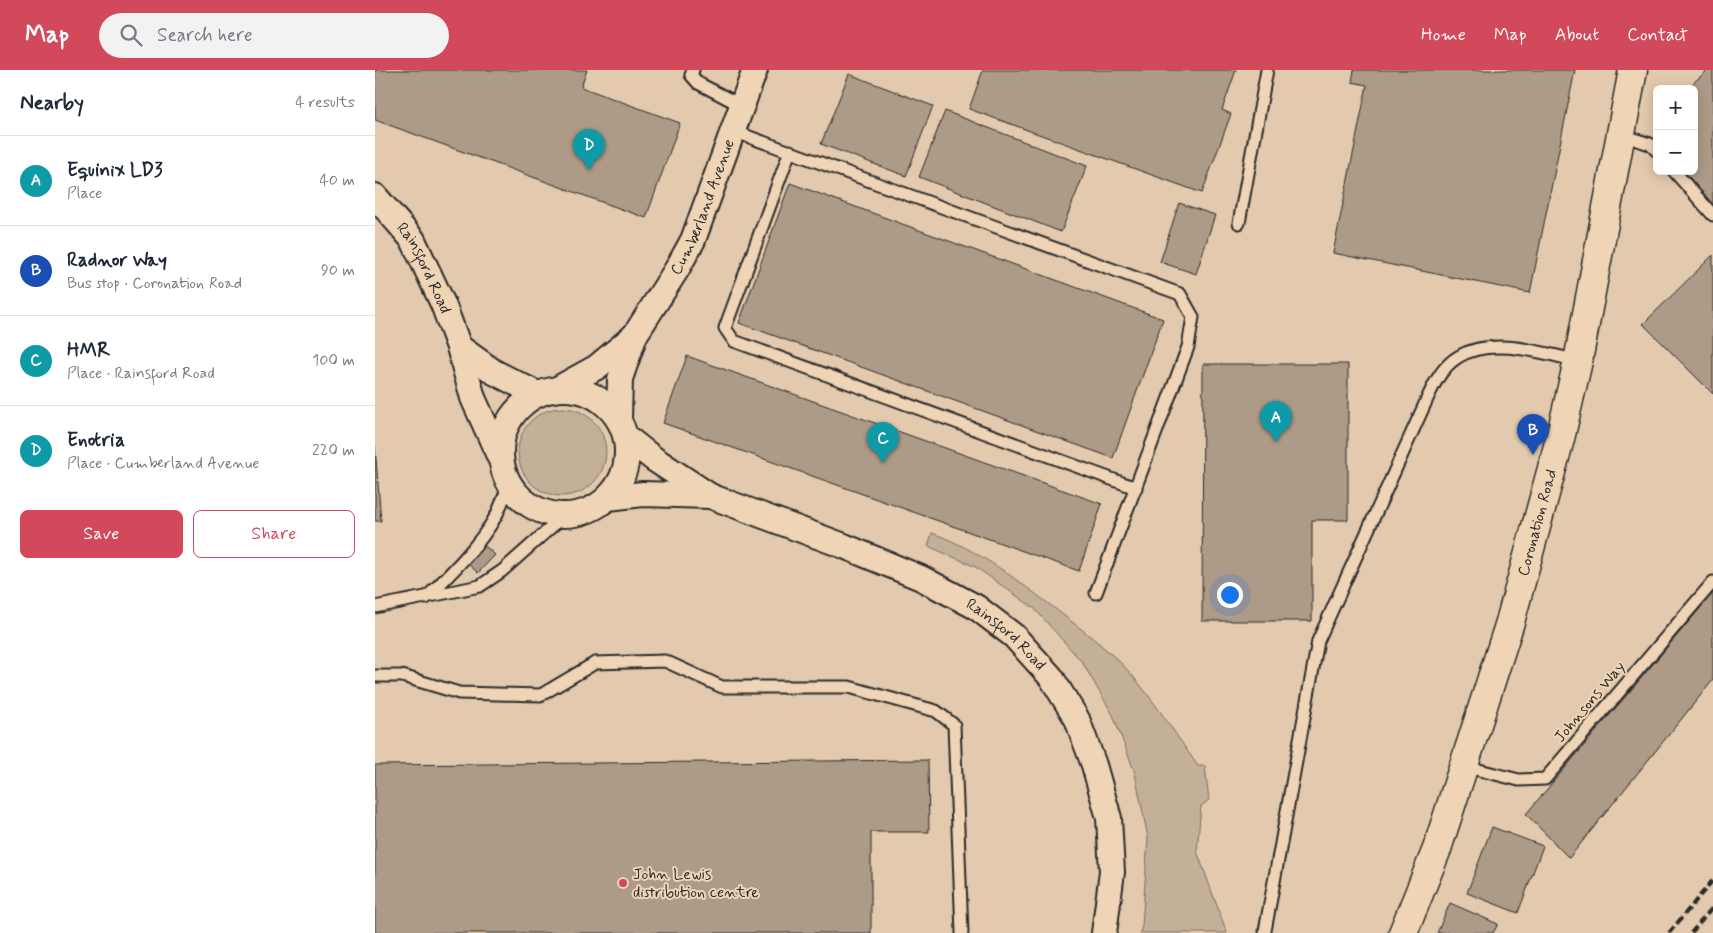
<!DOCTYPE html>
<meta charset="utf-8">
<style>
:root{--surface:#fff;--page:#f2f2f3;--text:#1f2937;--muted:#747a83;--line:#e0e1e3;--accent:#d1495b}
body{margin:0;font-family:Mynerve,sans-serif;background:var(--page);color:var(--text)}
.controls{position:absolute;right:15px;top:15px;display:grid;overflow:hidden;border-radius:8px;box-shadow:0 2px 12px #0003}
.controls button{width:45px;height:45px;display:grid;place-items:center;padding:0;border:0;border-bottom:1px solid var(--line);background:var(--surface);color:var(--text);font:25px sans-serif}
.you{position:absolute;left:854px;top:524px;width:18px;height:18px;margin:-12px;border:4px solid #fff;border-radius:50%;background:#1a73e8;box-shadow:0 0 0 8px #1a73e833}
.badge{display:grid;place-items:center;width:32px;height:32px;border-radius:50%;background:var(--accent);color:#fff;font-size:16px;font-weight:700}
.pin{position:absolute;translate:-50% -41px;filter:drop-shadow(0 1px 2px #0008)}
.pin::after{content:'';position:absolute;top:26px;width:18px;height:15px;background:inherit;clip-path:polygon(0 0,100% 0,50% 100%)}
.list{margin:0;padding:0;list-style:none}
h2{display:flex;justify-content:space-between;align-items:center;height:65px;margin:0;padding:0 20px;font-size:21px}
h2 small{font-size:16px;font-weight:400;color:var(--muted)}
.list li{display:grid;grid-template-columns:32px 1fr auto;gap:15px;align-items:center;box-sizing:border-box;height:90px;padding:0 20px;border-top:1px solid var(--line)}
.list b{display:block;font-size:19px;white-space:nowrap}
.list p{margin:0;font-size:16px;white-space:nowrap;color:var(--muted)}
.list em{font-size:16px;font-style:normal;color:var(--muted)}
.actions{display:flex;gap:10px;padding:15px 20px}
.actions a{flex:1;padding:11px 0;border:1px solid var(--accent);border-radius:8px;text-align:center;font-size:18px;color:var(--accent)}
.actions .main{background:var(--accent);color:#fff}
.icon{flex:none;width:28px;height:28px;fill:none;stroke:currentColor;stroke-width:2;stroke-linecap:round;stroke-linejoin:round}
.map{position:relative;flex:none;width:1338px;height:863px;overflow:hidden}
header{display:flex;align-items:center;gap:30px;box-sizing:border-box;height:70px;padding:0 25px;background:var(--accent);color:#fff}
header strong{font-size:24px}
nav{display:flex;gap:28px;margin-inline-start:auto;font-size:18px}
.search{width:350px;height:45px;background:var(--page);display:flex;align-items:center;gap:12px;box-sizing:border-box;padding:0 18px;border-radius:28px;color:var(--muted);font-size:19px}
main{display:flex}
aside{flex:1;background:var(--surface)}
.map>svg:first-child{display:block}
.green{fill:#c4af98;stroke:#786d62}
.building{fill:#ad9a87;stroke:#2b2b2b}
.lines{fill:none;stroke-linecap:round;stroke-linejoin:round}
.lane-casing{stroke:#2b2b2b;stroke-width:15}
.street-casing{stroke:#2b2b2b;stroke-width:28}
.secondary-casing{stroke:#2b2b2b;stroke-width:31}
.lane{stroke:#efd4b6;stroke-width:11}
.street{stroke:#efd4b6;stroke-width:24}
.secondary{stroke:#efd4b6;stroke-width:28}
.rail{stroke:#2b2b2b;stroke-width:4;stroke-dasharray:8 4;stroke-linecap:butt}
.poi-dot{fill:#d1495b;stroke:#efd4b6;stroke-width:2}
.labels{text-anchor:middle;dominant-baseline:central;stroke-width:4;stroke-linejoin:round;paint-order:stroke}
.street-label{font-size:16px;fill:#2b2b2b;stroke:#efd4b6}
.poi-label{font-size:16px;fill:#2b2b2b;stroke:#efd4b6;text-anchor:start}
</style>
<header>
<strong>Map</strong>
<div class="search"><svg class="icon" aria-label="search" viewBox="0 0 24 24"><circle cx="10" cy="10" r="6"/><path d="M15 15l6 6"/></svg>Search here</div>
<nav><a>Home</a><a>Map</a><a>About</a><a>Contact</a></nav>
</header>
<main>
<aside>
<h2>Nearby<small>4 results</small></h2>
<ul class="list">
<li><span class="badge" style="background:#0f9aa8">A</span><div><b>Equinix LD3</b><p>Place</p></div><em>40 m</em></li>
<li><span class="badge" style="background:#1a4fb4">B</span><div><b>Radnor Way</b><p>Bus stop · Coronation Road</p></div><em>90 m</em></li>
<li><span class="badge" style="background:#0f9aa8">C</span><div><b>HMR</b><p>Place · Rainsford Road</p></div><em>100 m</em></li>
<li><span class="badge" style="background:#0f9aa8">D</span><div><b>Enotria</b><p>Place · Cumberland Avenue</p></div><em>220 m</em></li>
</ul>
<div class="actions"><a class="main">Save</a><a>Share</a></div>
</aside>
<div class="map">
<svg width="1338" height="863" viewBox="0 0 1338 863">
<rect width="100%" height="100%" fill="#e3caae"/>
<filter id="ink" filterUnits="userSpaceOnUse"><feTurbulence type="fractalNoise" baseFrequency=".02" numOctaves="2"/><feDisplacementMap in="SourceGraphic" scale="10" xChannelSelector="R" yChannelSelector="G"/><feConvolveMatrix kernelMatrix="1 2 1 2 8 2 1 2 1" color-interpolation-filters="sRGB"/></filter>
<g filter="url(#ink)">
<path class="green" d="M143 382a44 44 0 1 1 88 0a44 44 0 1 1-88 0Z
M557,463C600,478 638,507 674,534C698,553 723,571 745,592C775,623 798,661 823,696H830L834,730L826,736L822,781L852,863H765L767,856L773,768L760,703L738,645L707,592L659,538L599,496L553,476Z"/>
<path class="building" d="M0,0H212L206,17L305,53L271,148L0,50Z
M608,0H861L847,40L856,44L827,123L594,39Z
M979,0H1200L1155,223L958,183L992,15L977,12Z
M1333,0H1338V136L1309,101H1319V19H1311Z
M474,4L558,36L531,106L446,74Z
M570,41L712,96L686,162L544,107Z
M415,113L788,249L738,388L364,253Z
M804,133L840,145L821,204L785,192Z
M1338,185V324L1268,254Z
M312,286L727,434L704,501L288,353Z
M828,294H973V450H937V551H827Z
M0,376L6,451H0Z
M110,476L120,485L103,503L93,494Z
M1338,523V610L1194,788L1151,744Z
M553,690L554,762H496V863H0V695Z
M1117,757L1168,776L1143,843L1092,823Z
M1075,833L1123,854L1118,863H1062Z"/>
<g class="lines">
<defs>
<path id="lane" d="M318,0L316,5L323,13L367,36
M358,61L805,224L818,247L813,277L721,523
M1246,65L1275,74L1282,81
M415,81L350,258L359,271L761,418
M1299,101L1338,145
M864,153L892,0
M51,528C75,504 104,476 121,446C126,436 130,424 134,414
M0,537L105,516L127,501L190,445
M0,606H27L84,623L166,625L220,593L290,591L347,617H474L561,641L579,655L587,863
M1088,696L1144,710L1170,709L1338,512
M890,861L943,571L1053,327C1060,312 1068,296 1083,287C1116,266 1168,283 1203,291"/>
<g id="street">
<path id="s1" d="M0,126L38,170L68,234L84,277L98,328L125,388"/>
<path d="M84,277L119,302L162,324"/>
<path d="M184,318L222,297L260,265"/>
<circle cx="189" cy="382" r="63"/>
<path id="s2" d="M244,349L245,309L260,265L302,199L318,170L380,0"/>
<path id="s3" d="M251,367L279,389L335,426L469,476L546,508L601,537L639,566L676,607L702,649L719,695L734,748L737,802L729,863"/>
<path d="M233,428L268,424L335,426"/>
</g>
<g id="secondary">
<path id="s4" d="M1028,863L1062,779L1135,552L1185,369L1203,291L1258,0"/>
</g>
</defs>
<use href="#lane" class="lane-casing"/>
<use href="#street" class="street-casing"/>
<use href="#secondary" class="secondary-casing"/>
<use href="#lane" class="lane"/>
<use href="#street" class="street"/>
<use href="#secondary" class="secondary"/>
<path class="rail" d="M1294,863L1338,810
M1316,863L1338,837"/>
</g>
</g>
<circle class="poi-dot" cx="248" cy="813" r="5"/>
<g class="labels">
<g class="street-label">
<text stroke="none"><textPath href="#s2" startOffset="232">Cumberland Avenue</textPath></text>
<text stroke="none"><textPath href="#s1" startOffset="88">Rainsford Road</textPath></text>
<text stroke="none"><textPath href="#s4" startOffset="432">Coronation Road</textPath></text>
<text stroke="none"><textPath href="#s3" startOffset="432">Rainsford Road</textPath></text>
<text transform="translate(1215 632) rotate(-50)">Johnsons Way</text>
</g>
<g class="poi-label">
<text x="258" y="804">John Lewis<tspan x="258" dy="18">distribution centre</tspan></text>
</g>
</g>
</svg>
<div class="controls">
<button>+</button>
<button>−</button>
</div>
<div class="you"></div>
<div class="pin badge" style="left:901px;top:372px;background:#0f9aa8">A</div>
<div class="pin badge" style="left:1158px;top:385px;background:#1a4fb4">B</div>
<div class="pin badge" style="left:508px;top:393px;background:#0f9aa8">C</div>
<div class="pin badge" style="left:214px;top:100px;background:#0f9aa8">D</div>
</div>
</main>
